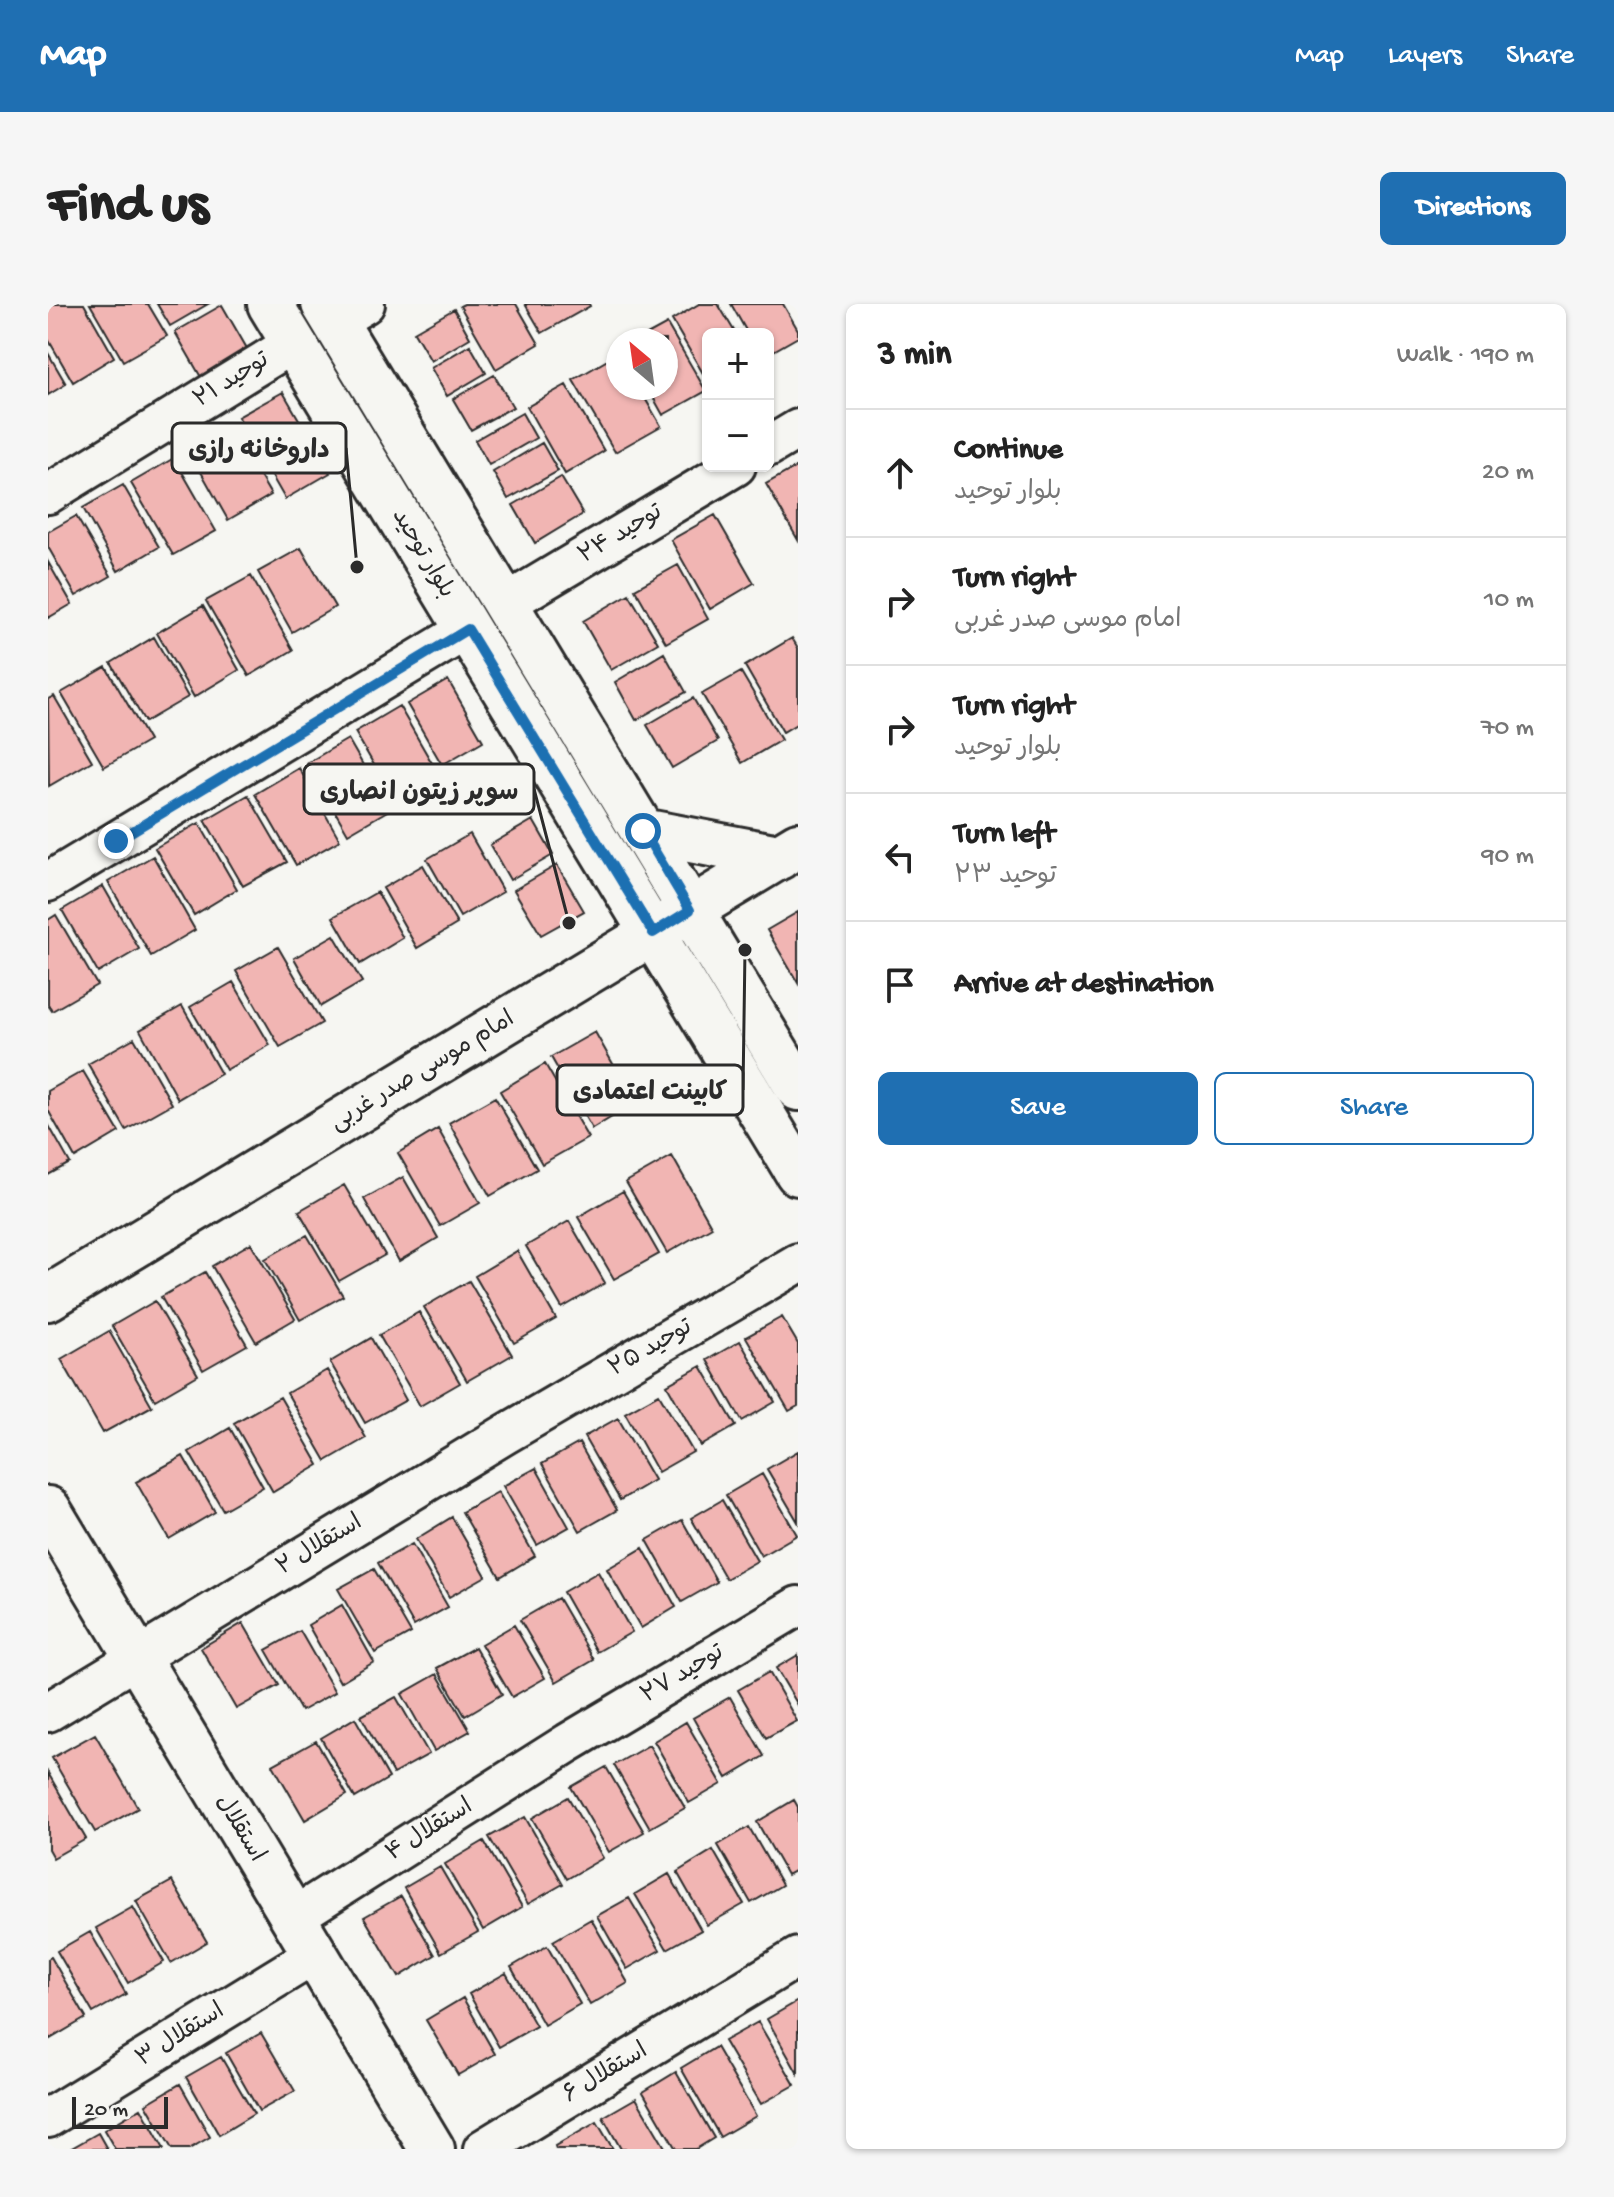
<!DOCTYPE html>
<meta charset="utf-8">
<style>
:root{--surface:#fff;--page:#f6f6f6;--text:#222;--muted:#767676;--line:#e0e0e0;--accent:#1f6fb2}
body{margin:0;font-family:"Gochi Hand","Playpen Sans Arabic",sans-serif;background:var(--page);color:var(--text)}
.controls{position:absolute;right:24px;top:24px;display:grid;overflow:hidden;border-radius:12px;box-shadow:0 2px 6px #0004}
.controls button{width:72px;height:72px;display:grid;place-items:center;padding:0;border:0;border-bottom:2px solid var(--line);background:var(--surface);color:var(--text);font:40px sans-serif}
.compass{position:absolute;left:558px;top:24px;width:72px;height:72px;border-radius:50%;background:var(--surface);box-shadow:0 2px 6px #0004;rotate:331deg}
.scale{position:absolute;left:24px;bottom:20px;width:96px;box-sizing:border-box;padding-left:8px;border:4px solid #2b2b2b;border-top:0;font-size:22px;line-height:28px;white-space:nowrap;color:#2b2b2b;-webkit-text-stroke:6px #f6f6f2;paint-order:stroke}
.stop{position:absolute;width:24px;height:24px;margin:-18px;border:6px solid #1f6fb2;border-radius:50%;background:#fff}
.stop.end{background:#1f6fb2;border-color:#fff;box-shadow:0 2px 8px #0008}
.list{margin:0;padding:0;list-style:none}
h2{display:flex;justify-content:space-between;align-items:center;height:104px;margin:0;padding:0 32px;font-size:34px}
h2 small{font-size:26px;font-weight:400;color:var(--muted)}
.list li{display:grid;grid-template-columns:52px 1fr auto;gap:24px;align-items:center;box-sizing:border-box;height:128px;padding:0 32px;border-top:2px solid var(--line)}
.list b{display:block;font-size:30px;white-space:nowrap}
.list p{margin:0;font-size:26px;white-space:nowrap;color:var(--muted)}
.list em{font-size:26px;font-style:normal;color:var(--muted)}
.actions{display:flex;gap:16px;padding:24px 32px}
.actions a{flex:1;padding:18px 0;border:2px solid var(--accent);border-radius:12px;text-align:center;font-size:28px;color:var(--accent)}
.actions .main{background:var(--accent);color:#fff}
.icon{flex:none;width:44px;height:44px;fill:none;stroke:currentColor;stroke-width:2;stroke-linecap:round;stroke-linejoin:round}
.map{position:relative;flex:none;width:750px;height:1845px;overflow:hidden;border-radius:12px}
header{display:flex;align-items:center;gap:48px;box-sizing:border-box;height:112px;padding:0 40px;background:var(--accent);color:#fff}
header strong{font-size:38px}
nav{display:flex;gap:44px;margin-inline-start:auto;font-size:28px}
.intro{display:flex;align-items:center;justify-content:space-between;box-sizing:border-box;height:192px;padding:0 48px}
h1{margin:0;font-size:56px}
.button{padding:20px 36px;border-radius:12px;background:var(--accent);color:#fff;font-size:28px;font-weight:700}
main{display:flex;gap:48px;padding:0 48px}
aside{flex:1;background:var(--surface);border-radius:12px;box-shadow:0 2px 6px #0004}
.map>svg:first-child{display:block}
.building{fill:#f1b5b3;stroke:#2b2b2b;stroke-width:2}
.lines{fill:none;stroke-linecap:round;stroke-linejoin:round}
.street-casing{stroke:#2b2b2b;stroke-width:44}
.secondary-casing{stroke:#2b2b2b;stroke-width:50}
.street{stroke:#f6f6f2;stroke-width:38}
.secondary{stroke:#f6f6f2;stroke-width:44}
.route{stroke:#1f6fb2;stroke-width:10}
.labels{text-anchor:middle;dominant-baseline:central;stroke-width:6;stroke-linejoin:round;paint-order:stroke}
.street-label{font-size:24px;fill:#2b2b2b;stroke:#f6f6f2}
.leader{fill:none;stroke:#2b2b2b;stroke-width:3}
.callout-dot{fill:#2b2b2b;stroke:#f6f6f2;stroke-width:3}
.callout{fill:#f6f6f2;stroke:#2b2b2b;stroke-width:3}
.callout-label{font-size:26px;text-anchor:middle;font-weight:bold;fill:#2b2b2b}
</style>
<header>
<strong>Map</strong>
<nav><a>Map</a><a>Layers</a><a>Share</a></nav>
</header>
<div class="intro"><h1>Find us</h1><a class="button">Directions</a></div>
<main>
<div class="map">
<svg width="750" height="1845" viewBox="0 0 750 1845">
<rect width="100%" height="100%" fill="#f6f6f2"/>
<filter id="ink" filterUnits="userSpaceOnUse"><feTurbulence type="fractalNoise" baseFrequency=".0125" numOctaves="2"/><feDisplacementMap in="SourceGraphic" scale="16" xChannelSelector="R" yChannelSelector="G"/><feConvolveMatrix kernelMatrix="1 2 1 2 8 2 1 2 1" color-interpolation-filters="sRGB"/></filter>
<g filter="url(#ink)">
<path class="building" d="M6,0H36L66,53L25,78L0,35V3Z
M42,0H100L119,32L75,57Z
M109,0H160L122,22Z
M416,0H468L491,40L448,65L412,2Z
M477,0H541L542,2L494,29Z
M651,0H670L688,30H660V78L624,16Z
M683,0H735L750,26V33L720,50V30H700Z
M174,1L201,48L154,75L127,28Z
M406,5L422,34L383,57L366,28Z
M619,20L658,87L615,111L600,84H618V36H590Z
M422,41L438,69L399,92L383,64Z
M0,49L18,80L0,91Z
M570,50V84H591L613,122L567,148L525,76Z
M446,71L465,103L423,126L405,95Z
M518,81L556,147L517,170L479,103Z
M235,88L282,169L237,195L190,113Z
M474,109L488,134L441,161L427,136Z
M181,120L223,191L180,216L139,143Z
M494,139L510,167L460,195L445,168Z
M126,154L168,227L125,251L83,179Z
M750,162V236L718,180Z
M513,173L535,210L487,239L465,201Z
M75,181L111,243L70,267L35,204Z
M667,211L706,279L662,305L623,236Z
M28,212L63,272L28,292L0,243V228Z
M253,244L287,303L244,328L210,268Z
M0,258L24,300L0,314Z
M630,261L660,315L618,339L587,285Z
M203,272L245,346L201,372L158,297Z
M581,290L610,339L563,366L535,317Z
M155,302L191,366L146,393L109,329Z
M106,333L140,393L97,418L63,359Z
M744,334L750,344V419L735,428L697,362Z
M616,349L638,388L588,416L567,378Z
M58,363L101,437L56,463L13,389Z
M693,368L733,436L694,459L654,390Z
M400,376L435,437L394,461L359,400Z
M6,392L44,457L1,482L0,395Z
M645,394L670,437L624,464L599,421Z
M351,402L392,473L348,499L307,428Z
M300,435L341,506L300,530L259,459Z
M251,464L292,536L248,561L207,490Z
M200,491L239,558L195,582L157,516Z
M485,516L505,551L462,576L442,541Z
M151,519L189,585L146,611L107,544Z
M422,530L455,588L412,613L379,555Z
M105,552L147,626L103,652L60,578Z
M375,561L409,620L369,644L335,584Z
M509,561L536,607L493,631L466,586Z
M55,582L91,645L50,669L14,606Z
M329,588L355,634L312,660L285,613Z
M750,608V679L719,626Z
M8,611L49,681L4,707L0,701V616Z
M286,631L314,678L273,702L246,654Z
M230,643L274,719L232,743L188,667Z
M185,678L222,741L178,766L142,703Z
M134,702L173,770L130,795L92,726Z
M547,728L587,799L544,825L503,753Z
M86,734L124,800L78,826L40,760Z
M497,760L540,834L494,860L452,787Z
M35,767L71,828L27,854L0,806V787Z
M447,793L489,865L442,892L401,819Z
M0,820L22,859L0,871Z
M390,825L432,899L392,922L350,849Z
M624,852L664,923L619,949L578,878Z
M355,873L390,934L351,957L316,895Z
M296,881L337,951L291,977L251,907Z
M575,887L611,950L566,975L530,913Z
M521,917L557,979L514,1004L478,942Z
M259,931L295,992L252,1016L217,955Z
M203,939L247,1015L208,1038L164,962Z
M469,947L508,1015L466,1039L427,972Z
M157,968L199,1041L155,1066L113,993Z
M421,977L464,1051L419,1077L376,1003Z
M107,997L150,1071L107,1096L64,1022Z
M371,1008L412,1079L372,1102L331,1031Z
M734,1013L750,1040V1102L741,1107L698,1033Z
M61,1027L104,1102L55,1129L13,1055Z
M323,1034L358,1096L317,1119L282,1058Z
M692,1037L727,1098L694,1117L659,1056Z
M653,1062L688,1122L653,1142L619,1081Z
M279,1066L318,1134L278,1157L239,1089Z
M611,1090L645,1148L610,1168L577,1109Z
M232,1093L271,1161L225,1188L186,1119Z
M570,1114L606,1176L572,1196L536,1133Z
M182,1124L215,1183L175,1206L141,1148Z
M531,1139L569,1206L532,1227L494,1160Z
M750,1147V1218L719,1165Z
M135,1152L167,1208L121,1235L88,1178Z
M488,1164L521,1223L489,1241L455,1182Z
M714,1170L749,1231L713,1252L678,1191Z
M450,1188L487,1252L452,1273L414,1208Z
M674,1196L709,1257L678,1275L643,1214Z
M404,1213L438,1272L401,1293L368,1235Z
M634,1216L669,1278L634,1298L599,1236Z
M364,1240L400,1303L366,1322L330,1259Z
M595,1244L628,1303L593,1324L559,1265Z
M326,1265L363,1329L327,1349L290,1285Z
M550,1268L584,1328L549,1348L515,1288Z
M510,1294L546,1356L508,1378L472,1316Z
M294,1301L326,1358L292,1378L260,1321Z
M195,1319L231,1381L188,1405L153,1344Z
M466,1321L497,1374L464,1393L433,1340Z
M252,1327L287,1388L253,1407L218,1346Z
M427,1343L454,1390L417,1412L389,1364Z
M750,1351V1401L728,1364Z
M721,1368L749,1417L718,1434L690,1386Z
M389,1370L422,1427L386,1447L354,1390Z
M348,1393L381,1450L345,1470L313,1412Z
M682,1393L716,1452L679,1474L645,1414Z
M307,1414L341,1474L307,1494L273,1434Z
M638,1418L674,1480L641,1499L606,1437Z
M47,1430L90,1504L47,1528L4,1454Z
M268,1437L299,1491L257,1516L225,1461Z
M601,1441L637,1504L602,1524L566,1461Z
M558,1463L596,1528L561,1548L523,1483Z
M0,1469L38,1535L5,1554L0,1545Z
M520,1493L555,1554L519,1575L484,1514Z
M746,1496L750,1503V1565L739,1571L709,1518Z
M477,1513L515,1580L480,1600L441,1533Z
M701,1523L734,1581L703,1599L670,1541Z
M436,1537L474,1603L435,1626L397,1560Z
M665,1546L696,1600L659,1621L629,1568Z
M392,1563L430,1628L393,1649L356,1584Z
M621,1570L653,1626L619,1645L587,1590Z
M124,1577L159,1638L123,1659L88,1597Z
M353,1592L387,1651L351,1673L316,1613Z
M581,1594L612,1646L579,1665L549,1612Z
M85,1603L116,1658L80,1679L48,1624Z
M543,1615L580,1679L542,1701L505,1637Z
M42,1628L78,1690L45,1709L9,1647Z
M499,1642L532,1700L496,1721L463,1663Z
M3,1653L38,1714L2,1735L0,1731V1655Z
M458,1669L488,1722L451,1743L421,1690Z
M415,1694L447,1750L410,1771L378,1716Z
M750,1697V1770L719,1715Z
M710,1718L747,1781L713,1800L676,1737Z
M213,1729L247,1787L211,1807L178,1749Z
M668,1743L708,1812L672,1833L633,1764Z
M173,1753L206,1810L171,1831L138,1773Z
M628,1768L666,1834L648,1845H628L595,1788Z
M132,1780L162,1833L141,1845H124L98,1800Z
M588,1794L618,1845H573L555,1813Z
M93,1804L116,1845H67L56,1826Z
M549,1818L565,1845H508L507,1842Z
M50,1829L59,1845H22Z"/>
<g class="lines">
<defs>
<path id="street" d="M287,18L317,0
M720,143L750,125
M0,190L246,39
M457,300L688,162
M0,578L420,325
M0,1408L456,1131L750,959
M244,1614L520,1439L750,1302
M0,1814L266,1651
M435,1845L750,1653"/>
<path id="secondary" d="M222,0L750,869
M276,0L750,784
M595,527L731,553
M0,994L750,541
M0,1205L384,1845"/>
</defs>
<use href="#street" class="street-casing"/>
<use href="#secondary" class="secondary-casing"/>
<use href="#street" class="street"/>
<use href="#secondary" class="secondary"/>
</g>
</g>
<g class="lines" filter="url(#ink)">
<path class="route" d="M68,537L420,325L605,629L642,606L595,527"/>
</g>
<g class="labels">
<g class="street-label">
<text transform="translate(184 77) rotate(-32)">توحید ۲۱</text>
<text transform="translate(573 231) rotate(-31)">توحید ۲۴</text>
<text transform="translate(374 250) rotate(59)">بلوار توحید</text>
<text transform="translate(375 768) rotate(-31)">امام موسی صدر غربی</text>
<text transform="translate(603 1045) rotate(-30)">توحید ۲۵</text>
<text transform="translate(272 1242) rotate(-31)">استقلال ۲</text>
<text transform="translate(635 1371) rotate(-31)">توحید ۲۷</text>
<text transform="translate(191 1525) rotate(59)">استقلال</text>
<text transform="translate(382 1527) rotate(-32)">استقلال ۴</text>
<text transform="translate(133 1732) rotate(-32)">استقلال ۳</text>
<text transform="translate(558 1770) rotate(-31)">استقلال ۶</text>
</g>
</g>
<path class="leader" d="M309 263L298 144M521 619L486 485M697 646L695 786"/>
<g class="callout-dot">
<circle cx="309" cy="263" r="8"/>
<circle cx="521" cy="619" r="8"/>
<circle cx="697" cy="646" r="8"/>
</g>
<g class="callout">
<rect x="124" y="119" width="174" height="50" rx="8"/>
<rect x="256" y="460" width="230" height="50" rx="8"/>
<rect x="509" y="761" width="186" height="50" rx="8"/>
</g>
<g class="callout-label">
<text x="211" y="153">داروخانه رازی</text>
<text x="371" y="495">سوپر زیتون انصاری</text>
<text x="602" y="795">کابینت اعتمادی</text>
</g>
</svg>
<div class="controls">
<button>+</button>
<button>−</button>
</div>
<svg class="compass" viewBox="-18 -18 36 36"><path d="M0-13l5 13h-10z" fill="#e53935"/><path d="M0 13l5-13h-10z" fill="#767676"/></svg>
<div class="scale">20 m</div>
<div class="stop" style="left:595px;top:527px"></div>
<div class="stop end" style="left:68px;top:537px"></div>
</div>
<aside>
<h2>3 min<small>Walk · 190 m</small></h2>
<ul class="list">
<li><svg class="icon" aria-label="ahead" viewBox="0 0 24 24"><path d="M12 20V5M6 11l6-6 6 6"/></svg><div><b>Continue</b><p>بلوار توحید</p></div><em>20 m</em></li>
<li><svg class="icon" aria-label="right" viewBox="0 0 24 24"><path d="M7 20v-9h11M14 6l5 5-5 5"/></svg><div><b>Turn right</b><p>امام موسی صدر غربی</p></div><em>10 m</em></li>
<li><svg class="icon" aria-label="right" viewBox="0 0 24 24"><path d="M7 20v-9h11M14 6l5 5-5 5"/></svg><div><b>Turn right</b><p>بلوار توحید</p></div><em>70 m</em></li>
<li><svg class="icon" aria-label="left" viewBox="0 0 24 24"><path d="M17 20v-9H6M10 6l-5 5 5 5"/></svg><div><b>Turn left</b><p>توحید ۲۳</p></div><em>90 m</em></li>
<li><svg class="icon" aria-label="arrive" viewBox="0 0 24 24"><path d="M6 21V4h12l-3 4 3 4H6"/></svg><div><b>Arrive at destination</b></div></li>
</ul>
<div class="actions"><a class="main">Save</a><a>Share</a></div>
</aside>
</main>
